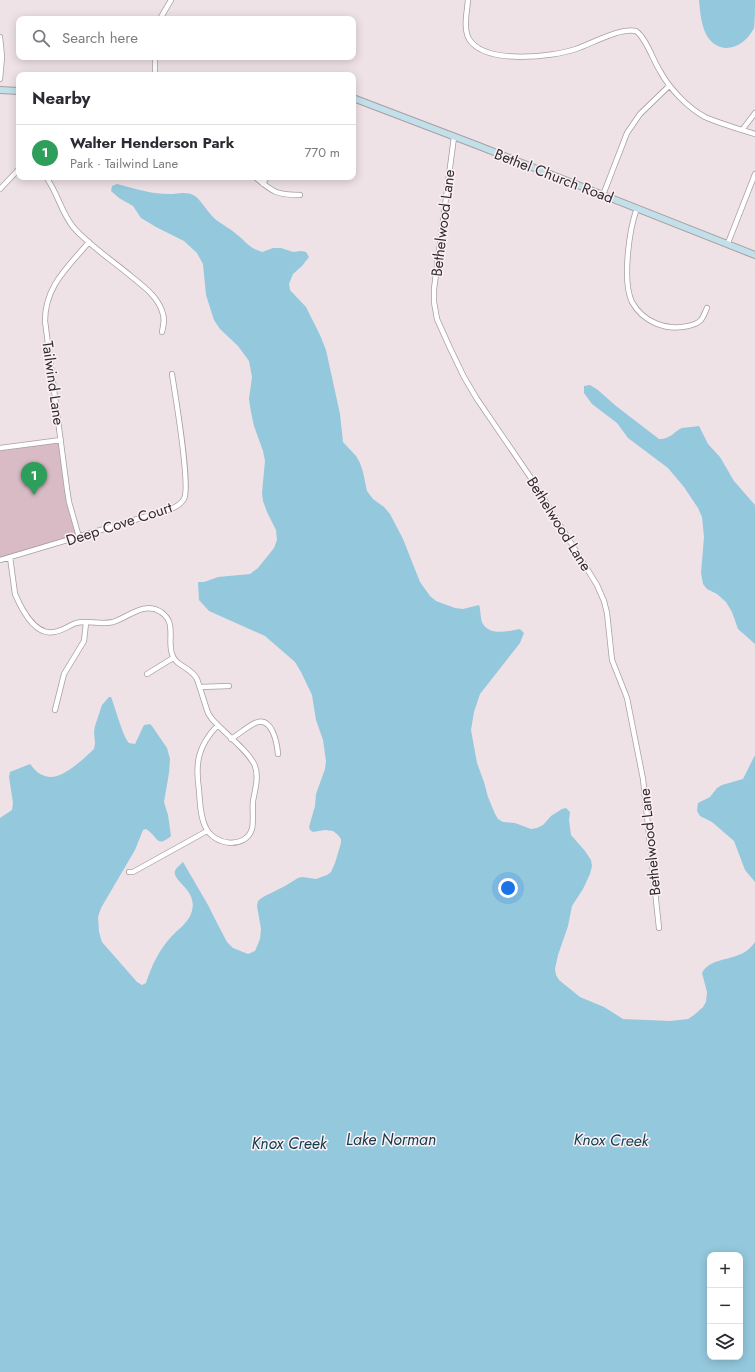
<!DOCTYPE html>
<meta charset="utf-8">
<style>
:root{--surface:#fff;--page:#f2f2f3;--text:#2b2b33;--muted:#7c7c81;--line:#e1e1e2;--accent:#2d6a81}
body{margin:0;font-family:Jost,sans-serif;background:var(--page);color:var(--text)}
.controls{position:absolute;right:12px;bottom:12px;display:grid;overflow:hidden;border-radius:8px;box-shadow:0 2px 10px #0003}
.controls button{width:36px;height:36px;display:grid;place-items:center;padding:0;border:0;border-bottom:1px solid var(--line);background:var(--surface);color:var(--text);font:20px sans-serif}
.you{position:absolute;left:508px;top:888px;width:14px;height:14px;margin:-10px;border:3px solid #fff;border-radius:50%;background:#1a73e8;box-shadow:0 0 0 6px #1a73e833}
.badge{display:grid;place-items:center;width:26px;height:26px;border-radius:50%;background:var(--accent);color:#fff;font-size:13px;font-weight:700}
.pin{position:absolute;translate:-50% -33px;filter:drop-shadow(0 1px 2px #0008)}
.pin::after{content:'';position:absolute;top:21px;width:14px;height:12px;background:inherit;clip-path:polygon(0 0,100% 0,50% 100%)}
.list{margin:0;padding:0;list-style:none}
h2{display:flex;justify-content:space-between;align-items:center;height:52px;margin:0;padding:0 16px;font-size:17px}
h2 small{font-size:13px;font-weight:400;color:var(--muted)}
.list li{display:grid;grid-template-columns:26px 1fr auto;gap:12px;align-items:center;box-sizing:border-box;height:56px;padding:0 16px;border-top:1px solid var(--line)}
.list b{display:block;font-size:15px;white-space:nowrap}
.list p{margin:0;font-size:13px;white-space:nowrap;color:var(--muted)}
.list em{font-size:13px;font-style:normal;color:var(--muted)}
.icon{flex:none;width:22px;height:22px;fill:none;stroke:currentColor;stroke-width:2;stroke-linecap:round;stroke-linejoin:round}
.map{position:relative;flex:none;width:755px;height:1372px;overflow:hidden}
.search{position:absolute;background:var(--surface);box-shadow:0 2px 10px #0003;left:16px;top:16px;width:340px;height:44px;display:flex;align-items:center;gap:10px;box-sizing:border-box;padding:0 14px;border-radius:8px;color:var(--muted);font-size:15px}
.panel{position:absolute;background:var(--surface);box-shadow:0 2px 10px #0003;left:16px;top:72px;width:340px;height:108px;border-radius:8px}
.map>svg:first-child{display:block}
.green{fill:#d9bbc6}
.water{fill:#94c8dd;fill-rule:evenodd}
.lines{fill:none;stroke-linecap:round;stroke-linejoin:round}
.street-casing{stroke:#a99ea2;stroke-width:6}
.secondary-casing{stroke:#a99ea2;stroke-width:8}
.street{stroke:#fff;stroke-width:4.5}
.secondary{stroke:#c2e0ea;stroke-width:6}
.labels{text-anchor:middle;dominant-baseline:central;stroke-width:3;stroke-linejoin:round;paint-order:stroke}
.street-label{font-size:15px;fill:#302b2d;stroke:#fcf0f4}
.water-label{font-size:16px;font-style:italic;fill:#0e3c4c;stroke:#fcf0f4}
</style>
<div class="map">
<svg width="755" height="1372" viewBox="0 0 755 1372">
<rect width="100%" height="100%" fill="#eee2e6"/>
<path class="green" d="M60,441L67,489L78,537L0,560V448Z"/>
<path class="water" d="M699,0H755C755,8 755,21 754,28C744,49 718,57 706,34C701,24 700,11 699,0Z
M117,184C136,189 155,195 174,194C182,193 188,192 195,196C199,198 208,212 213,217C219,223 228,227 235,233C246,241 247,247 262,252L273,248H281L293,252L301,251L306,252L309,257L302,266L293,274L289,284L290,290L306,307L320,335L326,350L340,414L343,442L356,456L360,463L363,472L367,491L373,499L384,507L390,514L403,539L420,582L430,596L436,601L455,608L463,609L479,605C481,610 480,619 483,624C490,636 509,631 520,629L524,633L520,643L480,694L474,712L471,730L477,763L484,782L488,797L495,814L498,819L503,822L515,823L531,829L537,828L543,825L551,816L562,809L566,808L570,812L569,820L571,835L585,851L591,860L592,866L590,874L583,889L572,906L568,926L558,955L555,969L556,975L559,980L580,997L604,1007L623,1019L670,1021L688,1019L694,1015L703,1007L706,1002L707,992L702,973C712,954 741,964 755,942V1372H0V818L12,810L13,803L9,777L10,772L30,764C34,769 38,774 45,776C61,782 83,759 94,749L95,743L94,732L95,726L102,705L109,697H111C115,707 123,737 129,743L135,744L144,725L150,724L152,726L167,748L170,759L169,773L164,802L168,815L171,836C156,849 158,836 146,829L143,830L135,850L101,908L98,917L99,932L102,942L137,982L142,985L146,983C151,967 159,950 171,937C177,930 187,924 191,914C200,890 172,882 175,871C176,868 181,864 183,862L208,905L216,921L227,942L233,948L248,954L255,951L260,939L261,929L257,906L258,901L263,897L285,886L298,878L302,877L316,879L327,875L331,872L335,863L341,843V839L338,835L333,831L325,830L313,832L310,830L309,827L315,806L316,794L325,769L326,761L323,740L316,720L312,695L301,672L295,662L265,636L209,611L199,600L198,582H204L218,577L250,574L258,568L274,548L277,540L276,530L267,512L263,501L262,493L265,461L263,451L254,426L251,412L249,399L252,377L249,361L238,346L220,329L214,320L206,295L203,264L197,253L184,241L156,227L141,218L133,206L119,198L111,191L112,186ZM710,1255H740V1357H710Z
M590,385L598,390L616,406L659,439C672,439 674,431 682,428C688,427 694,427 699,426L708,444L720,457L734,481L755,505V644L738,629L732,612L726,602L717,594L707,589L703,584L701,573L704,537L702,517L698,508L684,487L668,468L628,438L617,423L592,404L584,393V386Z
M755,755V882L745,870L734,841L712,822L700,816L697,811L698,803L710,797L717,788L722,785L743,779Z"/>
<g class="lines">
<defs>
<path id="street" d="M468,0C467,12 463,28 469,39C485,65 552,57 576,49C593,43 619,28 636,31C646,38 653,60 660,71C669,88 688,108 705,117C721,124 739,129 755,134
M160,19L171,0
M0,37L2,57L0,79
M155,75V57
M742,130L755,113
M454,137L434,289V302L437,319L450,348L464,377L477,399L531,478L558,522L597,585L604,601L607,613L612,660L627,698L643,779L659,928
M46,177C58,193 61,213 74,228C90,246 113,261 132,277C144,287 157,296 162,311C165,318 164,324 162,332
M255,177C273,192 276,195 300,195
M263,184L267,177
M0,189L19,169
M603,195L627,133L640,114L669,86
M637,208C629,230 622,281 632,302C643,322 666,331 688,326C693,325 698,323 701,320C704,316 705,312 707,308
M728,243L755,174
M0,448L61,440
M79,537L69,502L67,489L45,321C45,286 68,267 89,242
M10,557L15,594C21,608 35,636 54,632C62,631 68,626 76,623C88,620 101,625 113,622C129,617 144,601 161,612C177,623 167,639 172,654C175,666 191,667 197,679L208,713L212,719C223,732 249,751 255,766C259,777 255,790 253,801C252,810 254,820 252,829C245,850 214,845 206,828C200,817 200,802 199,790C195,763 198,746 217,726
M0,560L151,515C162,512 178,509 184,499C191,486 175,394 172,374
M147,674L173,658
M200,687L229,686
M55,710L64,674L84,641L86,623
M231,739C239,734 247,727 255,723C272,715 277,743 278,754
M129,872H133L207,831"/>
<path id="secondary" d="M0,90L19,91
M353,98L479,146L755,255"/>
</defs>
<use href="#street" class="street-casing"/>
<use href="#secondary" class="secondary-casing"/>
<use href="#street" class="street"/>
<use href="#secondary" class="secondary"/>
</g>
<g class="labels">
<g class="street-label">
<text transform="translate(554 176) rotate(21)">Bethel Church Road</text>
<text transform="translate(443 223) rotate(-83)">Bethelwood Lane</text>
<text transform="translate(53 383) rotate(82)">Tailwind Lane</text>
<text transform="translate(119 524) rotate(-18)">Deep Cove Court</text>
<text transform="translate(559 524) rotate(58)">Bethelwood Lane</text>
<text transform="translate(650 842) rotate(-96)">Bethelwood Lane</text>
</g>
<g class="water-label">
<text x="391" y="1139">Lake Norman</text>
<text transform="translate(611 1140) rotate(1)">Knox Creek</text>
<text x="289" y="1143">Knox Creek</text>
</g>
</g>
</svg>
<div class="controls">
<button>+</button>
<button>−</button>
<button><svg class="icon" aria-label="layers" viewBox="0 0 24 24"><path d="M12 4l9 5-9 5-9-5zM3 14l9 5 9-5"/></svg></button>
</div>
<div class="you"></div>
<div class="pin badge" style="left:34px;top:495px;background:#2e9e5b">1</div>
<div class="search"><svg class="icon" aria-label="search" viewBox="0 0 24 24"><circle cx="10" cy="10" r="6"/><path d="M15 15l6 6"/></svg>Search here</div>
<section class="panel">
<h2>Nearby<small></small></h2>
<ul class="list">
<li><span class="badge" style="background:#2e9e5b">1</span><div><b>Walter Henderson Park</b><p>Park · Tailwind Lane</p></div><em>770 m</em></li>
</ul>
</section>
</div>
